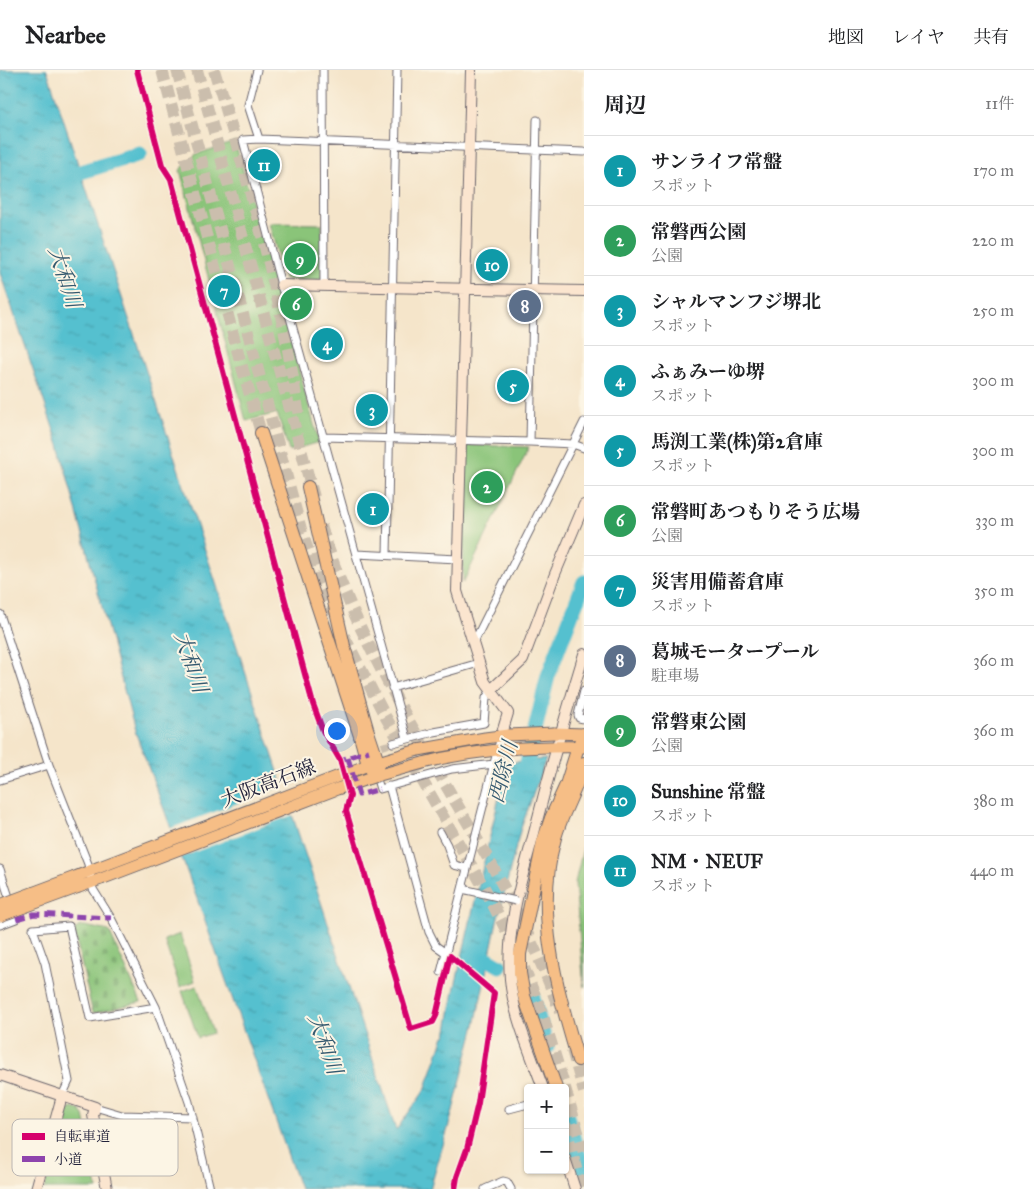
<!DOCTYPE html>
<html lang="ja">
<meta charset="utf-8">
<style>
:root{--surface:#fff;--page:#f6f6f6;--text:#202124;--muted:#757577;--line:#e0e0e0;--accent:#111827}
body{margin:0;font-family:"IM FELL Great Primer","Noto Serif JP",serif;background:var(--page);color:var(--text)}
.controls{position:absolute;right:15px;bottom:15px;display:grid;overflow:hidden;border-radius:5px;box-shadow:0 1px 4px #0004}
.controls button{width:45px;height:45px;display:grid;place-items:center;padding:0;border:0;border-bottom:1px solid var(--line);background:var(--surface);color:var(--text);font:25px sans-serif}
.you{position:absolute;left:336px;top:660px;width:18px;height:18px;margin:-12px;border:4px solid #fff;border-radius:50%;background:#1a73e8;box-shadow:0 0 0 8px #1a73e833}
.badge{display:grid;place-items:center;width:32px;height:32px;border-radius:50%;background:var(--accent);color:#fff;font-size:16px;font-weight:700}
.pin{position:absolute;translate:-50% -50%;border:2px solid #fff;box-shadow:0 1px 5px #0006}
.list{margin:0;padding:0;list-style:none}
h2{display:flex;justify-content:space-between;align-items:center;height:65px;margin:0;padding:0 20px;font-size:21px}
h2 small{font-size:16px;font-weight:400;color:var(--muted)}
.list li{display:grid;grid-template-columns:32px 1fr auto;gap:15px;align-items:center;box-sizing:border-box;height:70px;padding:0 20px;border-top:1px solid var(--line)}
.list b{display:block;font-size:19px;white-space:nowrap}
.list p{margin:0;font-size:16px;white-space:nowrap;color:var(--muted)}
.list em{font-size:16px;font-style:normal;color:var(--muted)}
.map{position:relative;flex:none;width:584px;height:1119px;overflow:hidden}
header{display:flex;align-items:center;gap:30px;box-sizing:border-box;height:70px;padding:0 25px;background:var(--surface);border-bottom:1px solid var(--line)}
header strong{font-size:24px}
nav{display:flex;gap:28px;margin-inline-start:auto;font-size:18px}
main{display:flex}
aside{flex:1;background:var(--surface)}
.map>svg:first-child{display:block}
.cemetery{fill:url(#cemetery-stones);stroke:#56735a}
.park{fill:#8ac479;stroke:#56735a}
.water{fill:url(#water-ripples);stroke:#3c7185}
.pier{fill:#f5e5ca}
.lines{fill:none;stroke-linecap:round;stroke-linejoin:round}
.river{stroke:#55c0cf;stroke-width:15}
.street-tunnel{stroke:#cbbead;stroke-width:7;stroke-dasharray:7 3.5;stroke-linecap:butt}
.highway-tunnel{stroke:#cbbead;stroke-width:12;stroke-dasharray:12 6;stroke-linecap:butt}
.street-casing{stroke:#6c666d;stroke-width:9}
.secondary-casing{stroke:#6c666d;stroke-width:12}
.primary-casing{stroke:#6c666d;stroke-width:13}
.highway-casing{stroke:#6c666d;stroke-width:14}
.street{stroke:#fff;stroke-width:7}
.secondary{stroke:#fbe5cf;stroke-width:10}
.primary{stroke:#f6be86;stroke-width:11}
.highway{stroke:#f6be86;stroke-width:12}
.street-bridge-casing{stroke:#6c666d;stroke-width:9;stroke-linecap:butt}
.primary-bridge-casing{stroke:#6c666d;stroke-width:13;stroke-linecap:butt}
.highway-bridge-casing{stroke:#6c666d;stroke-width:14;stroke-linecap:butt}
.street-bridge{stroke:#fff;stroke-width:7}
.primary-bridge{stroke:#f6be86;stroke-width:11}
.highway-bridge{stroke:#f6be86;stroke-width:12}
.quiet{stroke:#8e44ad;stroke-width:5;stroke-dasharray:10 5;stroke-linecap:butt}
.cycleway-casing{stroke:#fcf5e5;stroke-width:9}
.cycleway{stroke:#d6006c;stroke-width:6}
.labels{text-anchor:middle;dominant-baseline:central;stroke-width:4;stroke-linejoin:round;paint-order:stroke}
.street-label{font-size:20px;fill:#22223b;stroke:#fcf5e5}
.water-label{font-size:21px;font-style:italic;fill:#34596f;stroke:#fcf5e5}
.key{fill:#fcf5e5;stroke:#bbb6b2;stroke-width:1}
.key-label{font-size:14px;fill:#22223b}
</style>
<header>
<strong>Nearbee</strong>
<nav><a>地図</a><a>レイヤ</a><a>共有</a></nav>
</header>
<main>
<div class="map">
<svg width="584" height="1119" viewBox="0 0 584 1119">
<defs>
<pattern id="cemetery-stones" width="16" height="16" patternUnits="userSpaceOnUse" patternTransform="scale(1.25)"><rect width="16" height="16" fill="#8ac479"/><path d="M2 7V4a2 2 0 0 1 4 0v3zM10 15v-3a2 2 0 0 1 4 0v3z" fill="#77a86a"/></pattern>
<pattern id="water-ripples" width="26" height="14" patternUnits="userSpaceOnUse" patternTransform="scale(1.25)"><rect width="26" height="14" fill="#55c0cf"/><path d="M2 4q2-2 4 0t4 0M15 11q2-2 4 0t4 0" fill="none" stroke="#469ca9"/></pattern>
</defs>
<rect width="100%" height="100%" fill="#fcf5e5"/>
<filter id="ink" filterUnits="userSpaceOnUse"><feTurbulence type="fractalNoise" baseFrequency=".02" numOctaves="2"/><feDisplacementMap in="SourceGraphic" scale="10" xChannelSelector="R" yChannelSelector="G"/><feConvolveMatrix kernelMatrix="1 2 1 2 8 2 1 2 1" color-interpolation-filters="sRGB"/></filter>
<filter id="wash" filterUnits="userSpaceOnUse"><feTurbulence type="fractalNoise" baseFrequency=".0096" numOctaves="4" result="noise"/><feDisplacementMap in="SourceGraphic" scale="20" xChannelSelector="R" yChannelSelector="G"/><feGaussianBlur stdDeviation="1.12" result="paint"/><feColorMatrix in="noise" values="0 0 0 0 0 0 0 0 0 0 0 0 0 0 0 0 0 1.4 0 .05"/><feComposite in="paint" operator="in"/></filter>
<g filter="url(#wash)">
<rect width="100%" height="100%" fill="#f5e5ca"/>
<path class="cemetery" d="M80,856H85L109,861L141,932L94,943L92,940L74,860Z"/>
<path class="park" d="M235,72L319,372L289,381L277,343L246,351L180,100L196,84Z
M269,153L322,154V207L319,210H289L284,208Z
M290,220L301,221L302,248L295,250L288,225Z
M469,375L529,377L463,513L465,378Z
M584,774V917L575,813Z
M180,864L195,911L180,917L164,870Z
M197,916L213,963L198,968L182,921Z
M73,1038L80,1040L84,1045L97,1119H44L67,1041Z"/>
<path class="water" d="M0,0H47L396,1060L425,1020L444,966H446L454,921L507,693L546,689L520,761L497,851L476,951L451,1048L430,1119H300L196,826L135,661L59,375L0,203Z"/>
<path class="pier" d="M285,715L295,744L179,788L169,759Z"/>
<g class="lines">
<path class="river" d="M61,108L140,84
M523,710L548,606L584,512
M480,884L500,896
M526,918L533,928L547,977
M565,1040L584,1103"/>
</g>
</g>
<g filter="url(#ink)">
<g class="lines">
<path class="street-tunnel" d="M372,680L393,673"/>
<path class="highway-tunnel" d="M162,0L238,283L261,363
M177,0L302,463L319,511L334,543
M197,0L314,427
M214,0C249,113 283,230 299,347
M321,456C349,547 396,630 444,712C487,786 532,861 560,942
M344,566L385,646L486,821L517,881L542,943L565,1018
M572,980L584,1022
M565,1018L584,1083
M565,1053L581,1119"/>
<defs>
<path id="street" d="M257,0L248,35L259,69
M323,0L324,216
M323,367L530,372L573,374L584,378
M530,372L537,50
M356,484L458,489
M387,485L397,0
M0,544L49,695L88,794L93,819L111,848L156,937L189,1032L210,1119
M473,574L584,352
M392,618L479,593
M584,621L578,645L579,648L584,649
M407,668L281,215L243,70L259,69L584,82
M393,673L434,662L484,653L486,628L491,620
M375,703L380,719L452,699L494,694
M0,710L49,695
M389,716L429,862L436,876L446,883
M440,762L447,775L454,795L467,798
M0,799L16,849L0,855
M467,820L463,815L501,666
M441,902L463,815
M62,1026L69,1011L45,893L33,859L69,856L90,948L156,937
M95,1037L122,1045L193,1047
M509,1039L528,1034
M485,1119L503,1111L507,1112L511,1119"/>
<path id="secondary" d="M471,1L457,521L485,612L508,643L501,666
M281,215L584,221
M491,620L523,590L555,504L584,435
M0,1005L95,1037L93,1045L107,1119
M543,1018C531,984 513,945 510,909C506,858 521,811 534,763C549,703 566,643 584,584
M565,1088L575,1119
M36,1119L62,1026"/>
<path id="primary" d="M554,663L584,664
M418,680L485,668L508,665
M423,693C475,679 530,676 584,677
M75,807L97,798
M79,817L101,809"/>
<path id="highway" d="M261,363L360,666
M308,417L344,576L368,662
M578,990C557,918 534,844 555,768C562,742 577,720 584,693
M556,1018L524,926L520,903V884L543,772L551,748L566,715L578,677L584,664"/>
</defs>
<use href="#street" class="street-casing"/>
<use href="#secondary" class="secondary-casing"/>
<use href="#primary" class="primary-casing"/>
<use href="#highway" class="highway-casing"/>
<use href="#street" class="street"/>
<use href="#secondary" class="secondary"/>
<use href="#primary" class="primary"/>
<use href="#highway" class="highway"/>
<defs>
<path id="street-bridge" d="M467,820L516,831"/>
<path id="primary-bridge" d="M508,665L554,663
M97,798L368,695L418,680
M101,809L337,719L376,706L423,693
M0,835L75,807
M0,846L79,817"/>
<path id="highway-bridge" d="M368,662L378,692L376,706
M360,666L368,695L376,706"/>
</defs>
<use href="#street-bridge" class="street-bridge-casing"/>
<use href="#primary-bridge" class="primary-bridge-casing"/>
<use href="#highway-bridge" class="highway-bridge-casing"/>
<use href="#street-bridge" class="street-bridge"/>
<use href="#primary-bridge" class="primary-bridge"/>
<use href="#highway-bridge" class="highway-bridge"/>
<path class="quiet" d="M338,687L340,690L369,681
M348,688L359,725L380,719
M16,849L34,844L111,848"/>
<defs>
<path id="cycleway" d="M137,0L162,95L171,109L313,634L323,661L340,690L350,726L346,741L411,959L433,952L436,946L450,886L494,923L478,1033L467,1079L457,1107L455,1119"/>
</defs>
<use href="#cycleway" class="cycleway-casing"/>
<use href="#cycleway" class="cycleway"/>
</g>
</g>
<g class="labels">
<g class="street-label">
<text transform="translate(268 713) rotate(-21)">大阪高石線</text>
</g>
<g class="water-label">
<text transform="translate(65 207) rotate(72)">大和川</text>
<text transform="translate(191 592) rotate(71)">大和川</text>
<text transform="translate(503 702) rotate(-76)">西除川</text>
<text transform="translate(325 974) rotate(70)">大和川</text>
</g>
</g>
<rect x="12" y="1049" width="166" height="57" rx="8" class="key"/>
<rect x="22" y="1063" width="23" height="7" fill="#d6006c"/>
<rect x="22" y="1086" width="23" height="6" fill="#8e44ad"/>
<g class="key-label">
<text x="54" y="1071">自転車道</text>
<text x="54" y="1094">小道</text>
</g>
</svg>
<div class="controls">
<button>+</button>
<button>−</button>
</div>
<div class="you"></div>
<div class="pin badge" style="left:373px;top:439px;background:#0f9aa8">1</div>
<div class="pin badge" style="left:487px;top:417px;background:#2e9e5b">2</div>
<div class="pin badge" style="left:372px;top:340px;background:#0f9aa8">3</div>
<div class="pin badge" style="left:327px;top:274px;background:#0f9aa8">4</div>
<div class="pin badge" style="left:513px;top:316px;background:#0f9aa8">5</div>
<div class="pin badge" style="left:296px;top:234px;background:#2e9e5b">6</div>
<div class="pin badge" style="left:224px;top:221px;background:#0f9aa8">7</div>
<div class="pin badge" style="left:525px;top:236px;background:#5c6f8a">8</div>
<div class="pin badge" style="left:300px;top:189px;background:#2e9e5b">9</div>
<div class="pin badge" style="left:492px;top:195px;background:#0f9aa8">10</div>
<div class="pin badge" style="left:264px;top:95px;background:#0f9aa8">11</div>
</div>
<aside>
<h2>周辺<small>11件</small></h2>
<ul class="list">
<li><span class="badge" style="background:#0f9aa8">1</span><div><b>サンライフ常盤</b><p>スポット</p></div><em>170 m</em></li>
<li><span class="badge" style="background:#2e9e5b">2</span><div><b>常磐西公園</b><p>公園</p></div><em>220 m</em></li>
<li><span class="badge" style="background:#0f9aa8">3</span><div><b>シャルマンフジ堺北</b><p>スポット</p></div><em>250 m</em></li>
<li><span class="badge" style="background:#0f9aa8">4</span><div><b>ふぁみーゆ堺</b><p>スポット</p></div><em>300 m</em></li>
<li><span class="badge" style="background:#0f9aa8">5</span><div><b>馬渕工業(株)第2倉庫</b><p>スポット</p></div><em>300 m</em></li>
<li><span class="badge" style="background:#2e9e5b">6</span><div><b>常磐町あつもりそう広場</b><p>公園</p></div><em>330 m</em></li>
<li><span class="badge" style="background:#0f9aa8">7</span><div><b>災害用備蓄倉庫</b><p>スポット</p></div><em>350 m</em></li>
<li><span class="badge" style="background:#5c6f8a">8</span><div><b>葛城モータープール</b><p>駐車場</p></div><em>360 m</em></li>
<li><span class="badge" style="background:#2e9e5b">9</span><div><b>常磐東公園</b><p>公園</p></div><em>360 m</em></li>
<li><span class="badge" style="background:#0f9aa8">10</span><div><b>Sunshine 常盤</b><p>スポット</p></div><em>380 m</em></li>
<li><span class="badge" style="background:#0f9aa8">11</span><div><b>NM・NEUF</b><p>スポット</p></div><em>440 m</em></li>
</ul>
</aside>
</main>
